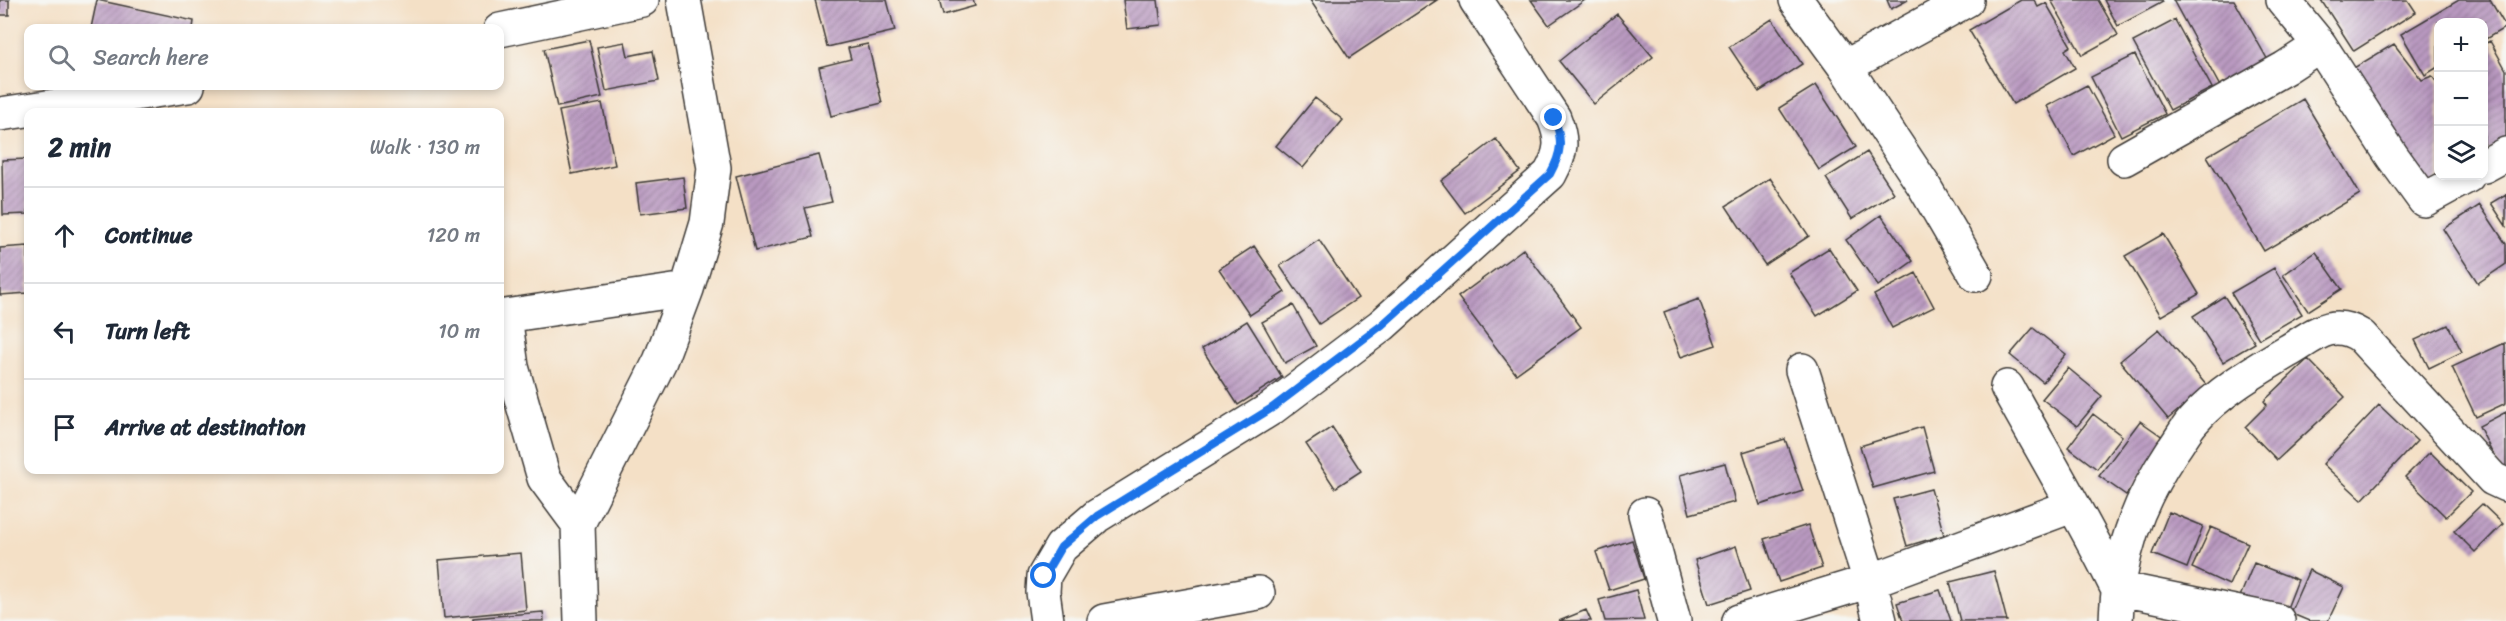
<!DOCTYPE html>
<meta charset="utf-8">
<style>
:root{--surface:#fff;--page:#f2f2f3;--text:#1f2937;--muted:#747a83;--line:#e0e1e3}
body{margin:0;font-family:Sriracha,sans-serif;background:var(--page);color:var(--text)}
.controls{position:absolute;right:18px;top:18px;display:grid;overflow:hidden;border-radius:12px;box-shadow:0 3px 9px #0003}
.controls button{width:54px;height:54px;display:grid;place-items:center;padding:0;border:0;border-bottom:2px solid var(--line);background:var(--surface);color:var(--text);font:30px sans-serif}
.stop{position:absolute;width:18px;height:18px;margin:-14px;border:4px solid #1a73e8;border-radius:50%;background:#fff}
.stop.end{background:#1a73e8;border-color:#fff;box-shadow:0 2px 6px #0008}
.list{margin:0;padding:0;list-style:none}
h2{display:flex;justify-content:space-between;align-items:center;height:78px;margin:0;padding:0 24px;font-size:26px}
h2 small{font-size:20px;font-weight:400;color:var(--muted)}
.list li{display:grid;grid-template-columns:39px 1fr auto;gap:18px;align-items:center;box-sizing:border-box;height:96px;padding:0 24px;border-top:2px solid var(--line)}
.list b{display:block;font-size:22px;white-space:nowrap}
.list em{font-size:20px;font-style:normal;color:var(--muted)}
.icon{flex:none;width:33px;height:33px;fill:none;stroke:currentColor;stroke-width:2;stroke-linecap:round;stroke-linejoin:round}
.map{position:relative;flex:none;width:2506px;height:621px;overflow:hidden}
.search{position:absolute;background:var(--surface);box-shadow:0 3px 9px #0003;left:24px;top:24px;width:480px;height:66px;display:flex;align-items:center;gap:15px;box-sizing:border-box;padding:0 21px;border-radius:12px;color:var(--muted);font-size:22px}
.panel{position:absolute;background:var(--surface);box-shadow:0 3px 9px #0003;left:24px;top:108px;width:480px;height:366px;border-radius:12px}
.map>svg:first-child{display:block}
.building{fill:url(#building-hatch)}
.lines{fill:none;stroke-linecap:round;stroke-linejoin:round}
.minor-casing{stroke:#3c3936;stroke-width:36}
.minor{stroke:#fff;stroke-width:33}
.route{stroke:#1a73e8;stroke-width:8}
</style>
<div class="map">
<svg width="2506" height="621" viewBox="0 0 2506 621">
<defs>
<pattern id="building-hatch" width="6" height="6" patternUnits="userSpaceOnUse" patternTransform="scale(1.5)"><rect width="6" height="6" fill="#ba9ac1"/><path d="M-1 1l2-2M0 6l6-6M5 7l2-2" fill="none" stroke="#967d9c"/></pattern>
</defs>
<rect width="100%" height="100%" fill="#f6f6f2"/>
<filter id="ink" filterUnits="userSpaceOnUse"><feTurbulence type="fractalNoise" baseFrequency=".0167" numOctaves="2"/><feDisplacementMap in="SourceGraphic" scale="12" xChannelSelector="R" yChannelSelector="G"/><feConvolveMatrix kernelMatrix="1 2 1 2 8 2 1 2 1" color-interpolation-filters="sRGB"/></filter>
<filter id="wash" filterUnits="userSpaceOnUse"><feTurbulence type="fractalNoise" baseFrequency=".008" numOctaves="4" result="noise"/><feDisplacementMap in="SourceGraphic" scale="24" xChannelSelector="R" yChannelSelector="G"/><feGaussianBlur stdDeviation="1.35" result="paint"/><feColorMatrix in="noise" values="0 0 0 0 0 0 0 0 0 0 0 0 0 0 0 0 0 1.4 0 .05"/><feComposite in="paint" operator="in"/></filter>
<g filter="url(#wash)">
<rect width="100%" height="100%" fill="#f4e0c6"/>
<g id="blocks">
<path class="building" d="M0,0H9V15H0Z
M97,0L194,21L193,28H91Z
M815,0H887L895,31L827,47Z
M939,0H973L975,6L943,15Z
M1123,0H1158L1161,25L1127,29Z
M1310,0H1437L1349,58Z
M1531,0H1585L1549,25Z
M1887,0H1908L1891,9Z
M2021,0H2034L2038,7L2046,3L2071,46L2065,50L2075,68L2013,104L1969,30Z
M2051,0H2098L2118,35L2082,55Z
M2104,0H2162L2163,2L2118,26Z
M2173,0H2234L2270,64L2222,90Z
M2321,0H2408L2416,12L2354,51Z
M2459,0H2490L2506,27L2484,40V22H2438V67L2425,75L2401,34Z
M1617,14L1653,57L1594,104L1559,61Z
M1772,19L1802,64L1759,92L1729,47Z
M2175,20L2212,88L2170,110L2133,42Z
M589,40L602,97L557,107L544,49Z
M2490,41L2506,70V142L2488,151L2484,143V44Z
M625,42L628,56L653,51L659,81L606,91L597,47Z
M868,44L882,103L831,116L819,67L851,59L848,48Z
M2394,44L2422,80L2432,76L2438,84V176L2427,193L2352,69Z
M2135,55L2165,114L2121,136L2091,77Z
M1816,85L1856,147L1819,170L1779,108Z
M2087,85L2114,134L2074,156L2047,106Z
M1315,98L1343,120L1303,168L1276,146Z
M2303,99L2360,194L2264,251L2207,156Z
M602,103L615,165L572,174L559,111Z
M1496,139L1520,171L1465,213L1441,181Z
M1867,152L1894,193L1852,219L1826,178Z
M819,155L832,202L805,208L813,237L755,251L736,176Z
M28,159V214L3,215L2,160Z
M683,177L687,208L640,214L636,183Z
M1770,178L1809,236L1765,265L1726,206Z
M2506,194V226L2491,203Z
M2480,205L2506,244V264L2478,283L2443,229Z
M1881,215L1913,261L1878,286L1846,240Z
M2163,234L2199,294L2161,316L2125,256Z
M1319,240L1358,298L1319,324L1280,266Z
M28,246V293L0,295V248Z
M1254,246L1285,292L1250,315L1219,269Z
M1829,248L1857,291L1817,316L1789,273Z
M1523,249L1581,327L1516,374L1458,297Z
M2316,252L2342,289L2308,311L2283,275Z
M2274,268L2302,314L2259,339L2231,293Z
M1916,273L1934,307L1892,328L1874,295Z
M2224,296L2255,343L2223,362L2193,316Z
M1699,299L1716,345L1681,357L1664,312Z
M1293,305L1316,346L1285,363L1262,322Z
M1247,321L1282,377L1238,405L1202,349Z
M2448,325L2462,352L2429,368L2415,340Z
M2033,328L2066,354L2043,382L2010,355Z
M2159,329L2207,386L2168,419L2120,361Z
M2505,343L2506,403L2476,417L2452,367Z
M2308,359L2345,397L2277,460L2245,427L2267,405L2264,401Z
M2068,368L2102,396L2077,426L2042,399Z
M2379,405L2417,441L2362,500L2323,464Z
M2506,412V481L2479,426Z
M2093,414L2122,436L2097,469L2068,447Z
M2140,421L2167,440L2126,495L2099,476Z
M1332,427L1361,471L1335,488L1306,444Z
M1922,427L1934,471L1873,488L1860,446Z
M1785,439L1803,491L1760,505L1743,452Z
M2430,452L2471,492L2446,517L2405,477Z
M1725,463L1735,502L1690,514L1680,475Z
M1931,489L1944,535L1907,546L1893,499Z
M2482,504L2503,524L2475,552L2454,531Z
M2169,512L2203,526L2187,568L2152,554Z
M1808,525L1822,568L1779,582L1764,539Z
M2211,527L2248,543L2229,585L2192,568Z
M1632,540L1644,579L1609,590L1596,552Z
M1736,546L1750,591L1709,604L1695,560Z
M521,553L526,610L444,618L439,560Z
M2254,563L2298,580L2282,621L2237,604Z
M2309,570L2344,587L2328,621H2309L2290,613Z
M1994,571L2007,621H1960L1950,582Z
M1636,590L1644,620L1605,621L1599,600Z
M1940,590L1951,621H1903L1897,603Z
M1586,610L1591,621H1559Z
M543,612L544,621H473V618Z"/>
</g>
</g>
<g filter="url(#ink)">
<use href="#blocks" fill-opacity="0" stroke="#3c3936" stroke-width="1.5"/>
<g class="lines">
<defs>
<path id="minor" d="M1796,0L1845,67
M1967,0L1845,67L1924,186L1976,275
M500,30L642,0
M2320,45L2392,156L2424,200L2468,176
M0,114L188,86
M2124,159L2285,68L2320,45L2283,0
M2484,166L2506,154
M505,316L687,289
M500,317L505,316L512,367L544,478L578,524
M1802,370L1870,581L1880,621
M2007,387C2044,454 2083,519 2117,588
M1645,514L1674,621
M2117,588L2278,621
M581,621L578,524L660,361L687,289L707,223L714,168L684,0
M1047,621L1043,592L1044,576L1061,547L1097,516L1272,408L1382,325L1550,174C1562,152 1563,140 1554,118L1476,0
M1104,621L1258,593
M1739,621L1870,581L2072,506
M2116,621C2118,557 2136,505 2172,451C2179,442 2185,430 2193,421C2217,393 2256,370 2288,351C2314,336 2331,317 2361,336L2493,479L2506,485"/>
</defs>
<use href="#minor" class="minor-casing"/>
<use href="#minor" class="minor"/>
</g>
</g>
<g class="lines" filter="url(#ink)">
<path class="route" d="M1044,576L1061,547L1097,516L1272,408L1382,325L1550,174C1562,152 1563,140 1554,118"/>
</g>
</svg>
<div class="controls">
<button>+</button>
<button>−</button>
<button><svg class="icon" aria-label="layers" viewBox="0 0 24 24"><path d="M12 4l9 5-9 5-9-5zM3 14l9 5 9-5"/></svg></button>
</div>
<div class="stop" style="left:1044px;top:576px"></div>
<div class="stop end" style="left:1554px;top:118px"></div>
<div class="search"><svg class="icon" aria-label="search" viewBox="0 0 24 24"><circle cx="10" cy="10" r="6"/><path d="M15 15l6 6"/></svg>Search here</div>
<section class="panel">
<h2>2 min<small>Walk · 130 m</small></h2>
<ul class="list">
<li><svg class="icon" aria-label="ahead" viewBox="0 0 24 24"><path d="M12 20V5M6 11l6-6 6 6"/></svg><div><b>Continue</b></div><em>120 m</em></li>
<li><svg class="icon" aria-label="left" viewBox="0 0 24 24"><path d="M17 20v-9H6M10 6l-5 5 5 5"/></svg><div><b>Turn left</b></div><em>10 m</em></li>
<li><svg class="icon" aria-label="arrive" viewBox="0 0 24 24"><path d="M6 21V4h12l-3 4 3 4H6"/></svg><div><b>Arrive at destination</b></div></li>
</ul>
</section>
</div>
